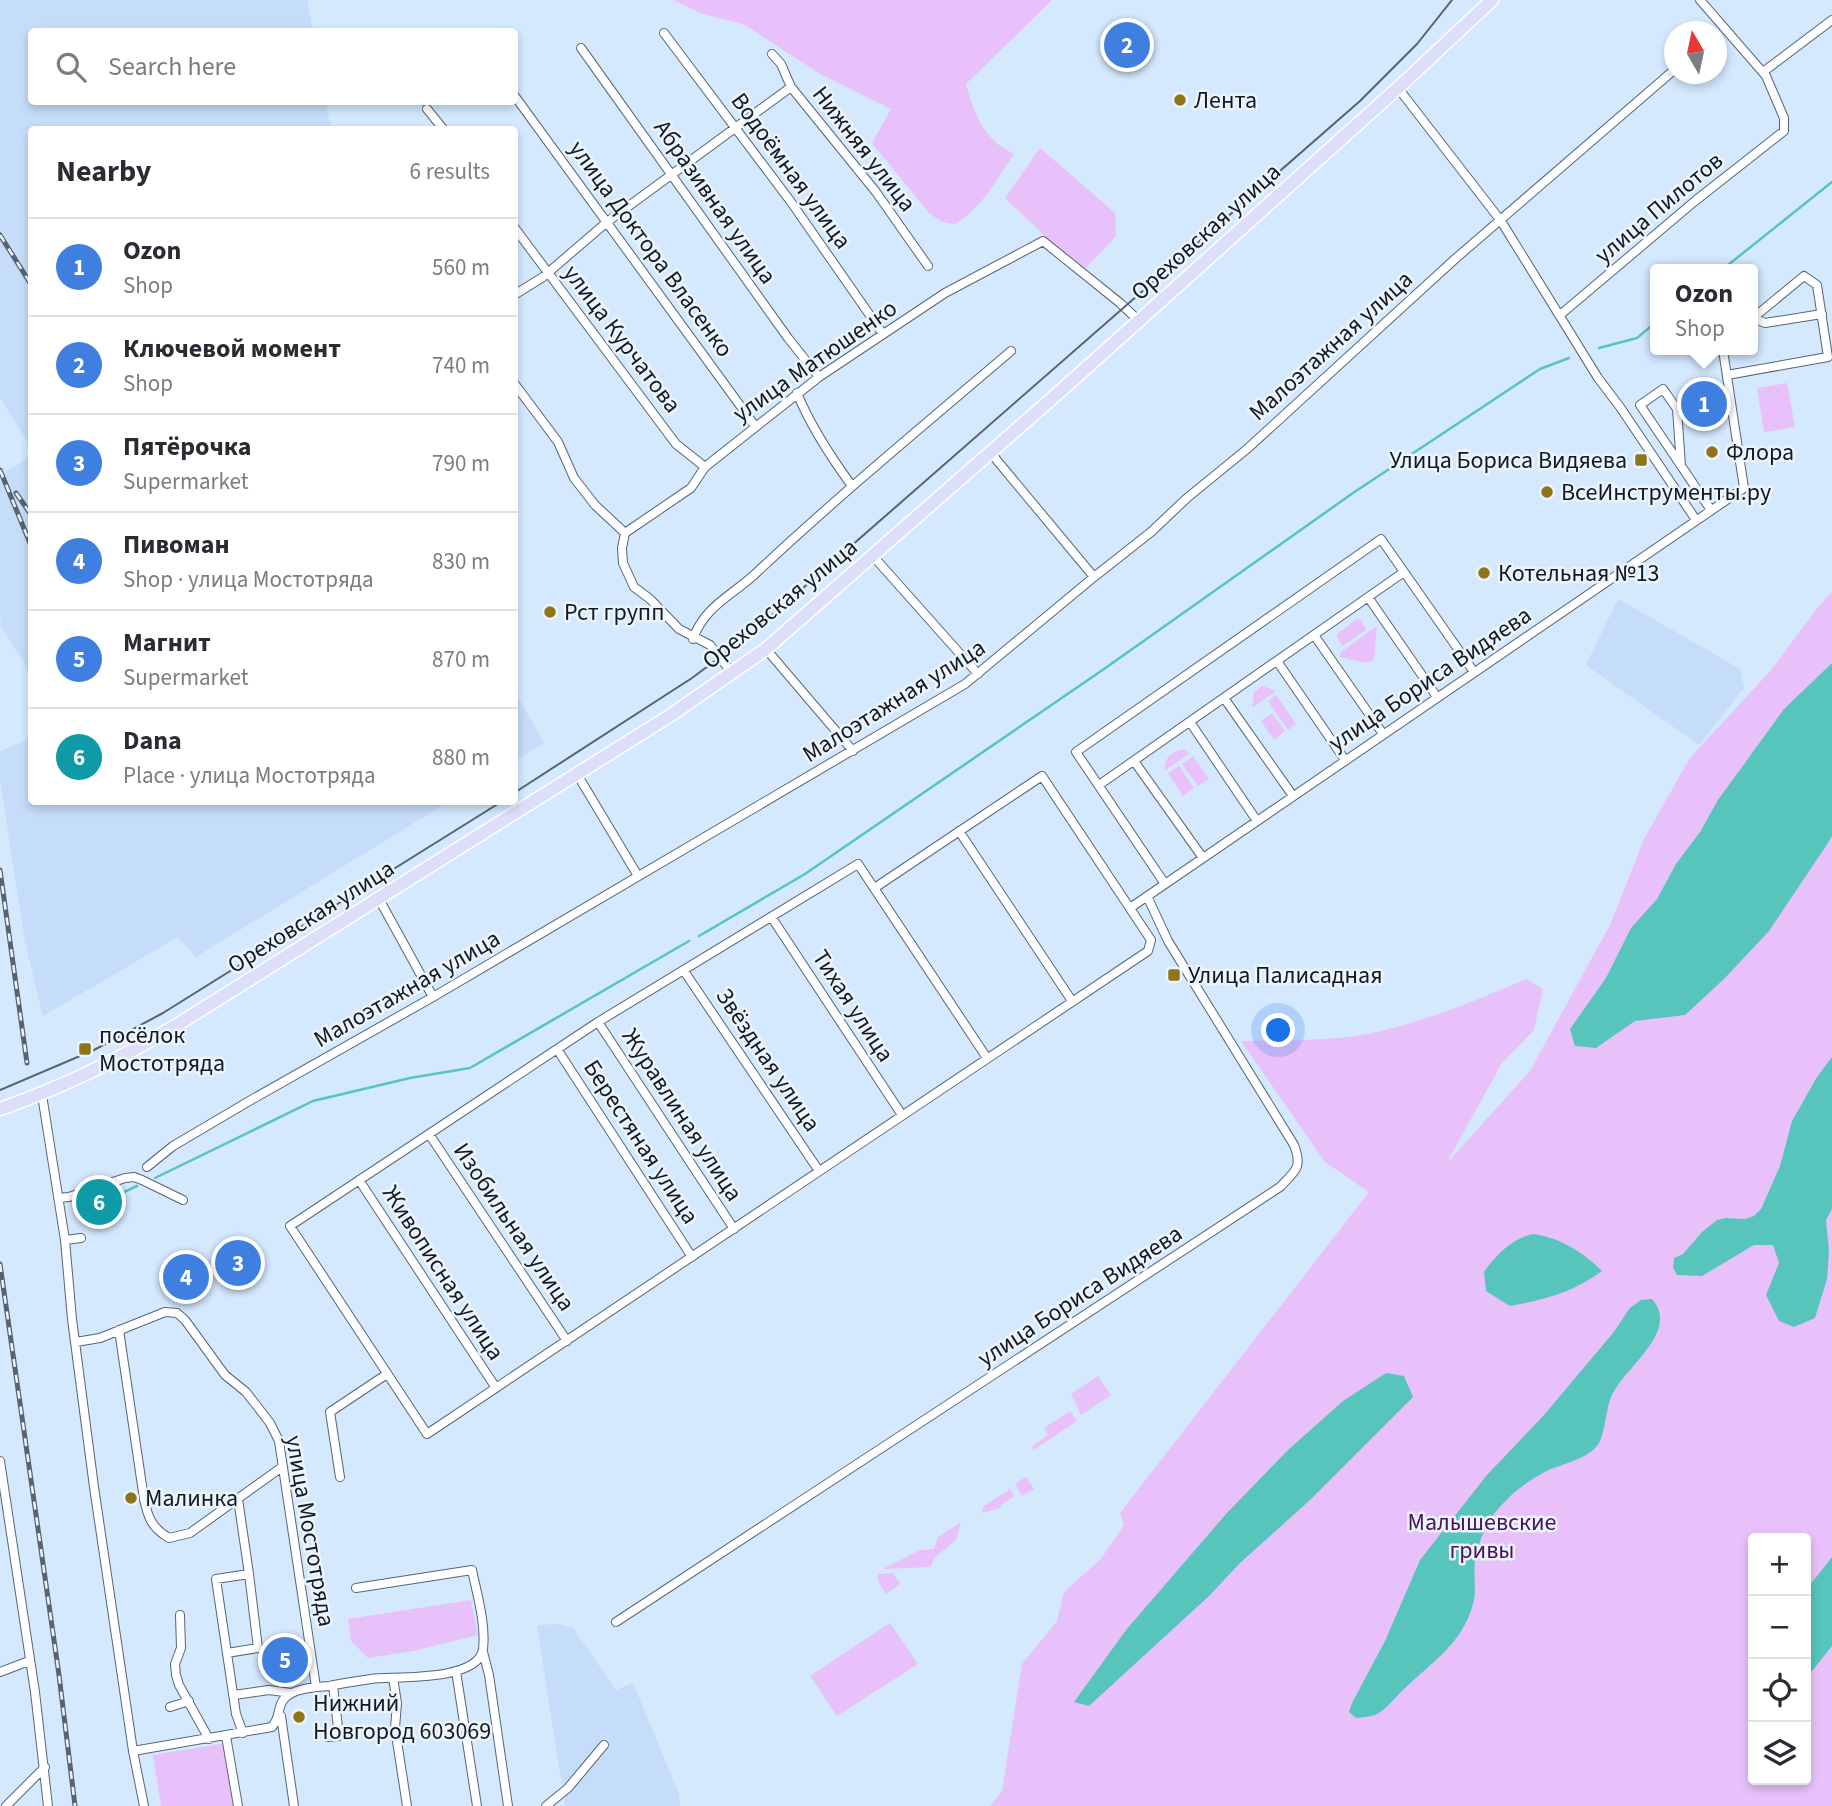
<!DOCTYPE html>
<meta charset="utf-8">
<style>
:root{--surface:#fff;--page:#f2f2f3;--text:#2b2b33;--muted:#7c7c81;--line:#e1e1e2;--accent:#8e751a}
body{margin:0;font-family:"Source Sans 3",sans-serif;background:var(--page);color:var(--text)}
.controls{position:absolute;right:21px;bottom:21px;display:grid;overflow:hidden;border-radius:7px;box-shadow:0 4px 10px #0003}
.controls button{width:63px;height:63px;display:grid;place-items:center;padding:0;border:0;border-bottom:2px solid var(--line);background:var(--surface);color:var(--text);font:35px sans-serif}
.compass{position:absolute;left:1664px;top:21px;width:63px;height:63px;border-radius:50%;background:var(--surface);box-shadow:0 4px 10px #0003;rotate:351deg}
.you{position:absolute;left:1279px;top:1031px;width:24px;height:24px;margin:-18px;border:5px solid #fff;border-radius:50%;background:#1a73e8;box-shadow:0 0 0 10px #1a73e833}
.badge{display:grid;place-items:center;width:46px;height:46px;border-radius:50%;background:var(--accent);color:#fff;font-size:23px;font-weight:700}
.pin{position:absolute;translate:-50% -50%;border:4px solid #fff;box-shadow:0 2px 7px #0006}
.popup{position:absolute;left:1650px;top:264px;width:108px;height:91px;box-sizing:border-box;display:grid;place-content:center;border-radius:7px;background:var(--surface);filter:drop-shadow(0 2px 5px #0005);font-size:23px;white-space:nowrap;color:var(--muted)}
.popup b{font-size:26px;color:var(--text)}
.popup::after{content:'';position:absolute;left:50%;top:100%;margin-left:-14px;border:14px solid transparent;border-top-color:var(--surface)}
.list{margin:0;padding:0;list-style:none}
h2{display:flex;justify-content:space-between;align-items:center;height:91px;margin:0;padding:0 28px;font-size:30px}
h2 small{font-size:23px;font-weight:400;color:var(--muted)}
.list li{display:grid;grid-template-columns:46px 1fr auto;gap:21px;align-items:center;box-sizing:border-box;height:98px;padding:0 28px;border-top:2px solid var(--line)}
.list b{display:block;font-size:26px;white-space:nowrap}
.list p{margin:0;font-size:23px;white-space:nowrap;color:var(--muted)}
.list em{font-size:23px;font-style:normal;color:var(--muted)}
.icon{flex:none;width:38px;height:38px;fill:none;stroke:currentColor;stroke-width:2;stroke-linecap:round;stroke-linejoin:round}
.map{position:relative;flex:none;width:1832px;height:1806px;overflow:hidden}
.search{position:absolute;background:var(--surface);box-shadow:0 4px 10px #0003;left:28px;top:28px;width:490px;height:77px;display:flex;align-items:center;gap:18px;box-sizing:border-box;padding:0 24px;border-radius:7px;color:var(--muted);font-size:26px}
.panel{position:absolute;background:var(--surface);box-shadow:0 4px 10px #0003;left:28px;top:126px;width:490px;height:679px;border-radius:7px}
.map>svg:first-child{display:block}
.built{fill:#c5ddf9}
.green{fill:#e8c1fa;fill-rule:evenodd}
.water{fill:#57c5bc}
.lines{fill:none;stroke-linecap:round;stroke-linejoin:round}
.stream{stroke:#57c5bc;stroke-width:2.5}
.street-casing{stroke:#556678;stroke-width:10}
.primary-casing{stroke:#fff;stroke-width:15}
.street{stroke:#fff;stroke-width:8}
.primary{stroke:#dddff8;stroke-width:12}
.tram{stroke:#57636f;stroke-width:2}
.rail-casing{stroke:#57636f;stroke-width:5}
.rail{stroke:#ecf4fd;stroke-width:2.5;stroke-dasharray:8;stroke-linecap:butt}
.poi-dot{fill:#8e751a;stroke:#ecf4fd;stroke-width:2.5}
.labels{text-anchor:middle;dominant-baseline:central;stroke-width:5;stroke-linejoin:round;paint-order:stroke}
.poi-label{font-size:24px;fill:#121920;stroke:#ecf4fd;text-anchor:start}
.street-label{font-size:24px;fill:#121920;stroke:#ecf4fd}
.park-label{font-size:24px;fill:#49125e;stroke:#ecf4fd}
</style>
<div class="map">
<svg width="1832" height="1806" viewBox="0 0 1832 1806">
<rect width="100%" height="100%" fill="#d4e8fe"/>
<path class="built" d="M0,0H307L313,31L32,32V102H326L331,129L32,130L31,448L0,397Z
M31,456V673L1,627L0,607V475Z
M1618,599L1740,669L1744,688L1699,745L1586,665Z
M514,690L544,743L515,761H514Z
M31,738L32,802H448L196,957L178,937L43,1016L25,942L0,780V751Z
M558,1624L573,1628L616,1690L633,1683L679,1794L680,1806H565L537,1625Z"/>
<path class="green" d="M673,0H1052L966,84C975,115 983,139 1014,154C996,180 983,207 955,224L942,222L929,213L872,143L891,109L822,75L743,24L703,14Z
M1040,148L1115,213L1116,236L1085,269L1046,237L1005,198Z
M1787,383L1795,427L1764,432L1757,388Z
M1832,592V1806H990L1002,1791L1022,1664L1057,1621L1064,1592L1101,1559L1124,1525L1120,1513L1369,1192L1325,1162L1241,1041C1287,1040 1341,1042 1385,1030C1434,1018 1480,999 1526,979L1543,989L1534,1030L1502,1063L1446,1164L1530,1071L1611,923L1644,839L1690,758L1772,669L1818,607ZM1753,1538H1806V1780H1753Z
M1357,619L1361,620L1366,630L1342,646L1336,635Z
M1377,626L1374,660L1366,663L1340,657V653Z
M1262,686L1276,691L1252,708L1254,692Z
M1276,695L1296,724L1288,730L1268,701Z
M1272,713L1285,731L1274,740L1261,721Z
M1180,750H1186L1189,754L1165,770C1163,760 1171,753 1180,750Z
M1193,756L1209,779L1198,786L1182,764Z
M1179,766L1194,788L1183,796L1168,773Z
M1098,1376L1111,1395L1081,1415L1071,1394Z
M1070,1411L1077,1421L1034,1450L1032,1446L1048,1435L1044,1428Z
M1026,1477L1034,1489L1022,1496L1015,1484Z
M1010,1489L1014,1496L1000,1506L1001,1508L981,1513L984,1506Z
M961,1522L956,1540L934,1558L931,1567L883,1569L920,1550L934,1549L938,1537Z
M893,1573L900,1584L886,1594L878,1581V1574Z
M471,1600L478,1635L413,1651L368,1658L351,1641L348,1619Z
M890,1623L918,1664L837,1716L810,1676Z
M221,1744L225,1747L234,1806H161L153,1755Z"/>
<path class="water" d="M1832,663V836L1828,843L1769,931L1724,979L1685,1015L1635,1021L1596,1048L1575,1046L1570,1029L1606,978L1631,928L1657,899L1676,864L1700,832L1718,800L1784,709Z
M1832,1057V1209L1826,1220L1829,1251L1827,1279L1815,1318L1794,1327L1779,1321L1766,1295L1779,1263L1773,1245H1754L1702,1276L1677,1275L1673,1267L1674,1258L1683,1254L1702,1232L1717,1220L1726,1218L1745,1219L1754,1216L1761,1209L1780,1166L1792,1121L1817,1077Z
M1533,1234C1559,1237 1583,1252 1602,1271C1574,1292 1544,1300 1510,1306L1486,1291L1484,1272C1496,1255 1511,1239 1533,1234Z
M1652,1299C1681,1332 1623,1368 1611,1397C1606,1410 1605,1432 1599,1443C1589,1460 1559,1464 1543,1473C1526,1482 1510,1495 1498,1509C1485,1524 1478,1543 1475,1562C1473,1576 1477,1591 1473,1604C1463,1643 1431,1663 1404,1689C1396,1696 1387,1709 1377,1714C1372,1717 1363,1717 1356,1718L1349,1712L1352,1703L1385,1641L1420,1560L1487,1475L1544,1415L1613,1333L1630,1308L1641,1300Z
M1386,1373L1404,1376L1413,1397L1310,1500L1240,1563L1209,1596L1089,1706L1074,1702L1126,1630L1226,1514L1288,1450L1343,1401Z
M1832,1557V1646L1812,1671L1806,1675V1590Z"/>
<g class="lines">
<path class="stream" d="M1723,269L1832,182
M1599,348L1637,338L1655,323
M699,936L805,874L1104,669L1353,493L1540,369L1569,358
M155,1178L313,1101L410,1078L470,1068L689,941
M122,1193L137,1186"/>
<defs>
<path id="street" d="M664,33L791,202L883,334
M581,48L788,338L819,377
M772,54L781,64L791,87L876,192L928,266
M1763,72L1832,20
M1398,88L1501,221L1598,378L1620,407L1696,520
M514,95L755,426
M427,109L444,130
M514,227L676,444L705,467
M514,295L543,277L607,222L791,87
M1560,315L1695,201L1784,131V118L1766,76L1700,0
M1753,318L1765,323L1822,314
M1727,375L1828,357L1817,285L1804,276L1753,318
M514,383L558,442L574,478L595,505L625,533L622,548L623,563L634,587L650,599L679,629L710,645L732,673
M797,393C811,427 830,456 852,486
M990,452L1094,577
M1681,466L1677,409L1663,389L1640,405L1711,510
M625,533L691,488L705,467L819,377L945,293L1043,241L1120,303L1138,320
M873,556L978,674
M1368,597L1437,697
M1314,635L1383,734
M693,639C704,607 731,596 754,575C837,497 924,425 1011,351
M766,649L853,751
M1277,661L1345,760
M1224,698L1293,796
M1190,722L1257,821
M1134,761L1203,858
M577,774L638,876
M1099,785L1404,572
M959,831L1072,1001
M1165,884L1076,752L1381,539L1474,672
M876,887L1042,776L1151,940L1148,951L427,1434L290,1226L598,1022L858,864L987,1058
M379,899L433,997
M1130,908L1744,488L1723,350
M772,918L902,1115
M684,971L819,1171
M598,1022L734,1229
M557,1049L692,1257
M42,1095L65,1240L72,1319L94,1487L133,1751L144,1806
M429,1134L567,1341
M147,1167L173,1146L251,1100L433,997L965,684L1094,577L1151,532L1187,498L1247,449L1455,259L1674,70
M359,1180L496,1388
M58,1198L69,1197L125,1178L134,1177L142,1180L183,1200
M65,1240L81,1238
M119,1330L144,1499C148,1518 152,1528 169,1538L190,1533L282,1467
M76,1342L100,1338L165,1312L177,1313L185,1320L225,1375L246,1392L270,1423L279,1441L316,1687
M0,1461L35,1692L48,1806
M340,1477L330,1412L387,1374
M238,1499L249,1574L216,1579L236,1714L243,1733
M180,1615L181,1648L175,1664L176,1675L179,1685L209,1739
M616,1622L1280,1187C1295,1171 1303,1168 1294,1145L1168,941L1147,896
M483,1652L489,1675L508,1806
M227,1653L258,1648L249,1574
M456,1671L477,1806
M0,1672L29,1661
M393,1678L397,1703L395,1728L407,1806
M234,1695L269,1690L291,1693
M170,1707L189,1701
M281,1716L294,1806
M226,1736L238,1806
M327,1737L339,1736L333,1685
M133,1751L272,1727C281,1716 277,1707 284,1699C293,1688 316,1687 329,1686C343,1683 357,1681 371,1679C396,1676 478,1682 483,1649C486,1624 477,1594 472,1570L356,1588
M6,1806L45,1767
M546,1806L568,1788L604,1745"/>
<path id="primary" d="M0,1109C61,1088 116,1061 172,1028L671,715L766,649L1065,387L1398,88L1492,0"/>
</defs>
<use href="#street" class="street-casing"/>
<use href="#primary" class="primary-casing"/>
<use href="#street" class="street"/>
<use href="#primary" class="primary"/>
<path class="tram" d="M514,793L692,678L747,637L1360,101L1417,44L1452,0
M0,1090L94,1050L163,1013L501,802"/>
<defs>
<path id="rail" d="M0,235L32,286
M0,470L32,548
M16,493L32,516
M0,870L27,1063
M0,1264L59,1675L75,1806"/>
</defs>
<use href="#rail" class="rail-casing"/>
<use href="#rail" class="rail"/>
</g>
<g class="poi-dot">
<circle cx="1180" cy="100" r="7"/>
<circle cx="1712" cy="452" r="7"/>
<rect x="1634" y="453" width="14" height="14" rx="3.5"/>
<circle cx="1547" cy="492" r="7"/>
<circle cx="1484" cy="573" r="7"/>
<circle cx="550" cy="612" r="7"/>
<rect x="1167" y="968" width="14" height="14" rx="3.5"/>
<rect x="78" y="1042" width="14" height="14" rx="3.5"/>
<circle cx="131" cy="1498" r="7"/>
<circle cx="299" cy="1717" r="7"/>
</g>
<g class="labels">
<g class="poi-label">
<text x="1194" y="100">Лента</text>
<text x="1726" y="452">Флора</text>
<text x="1627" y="460" text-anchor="end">Улица Бориса Видяева</text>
<text x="1561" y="492">ВсеИнструменты.ру</text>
<text x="1498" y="573">Котельная №13</text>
<text x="564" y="612">Рст групп</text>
<text x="1188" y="975">Улица Палисадная</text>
<text x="99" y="1035">посёлок<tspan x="99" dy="28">Мостотряда</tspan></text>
<text x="145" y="1498">Малинка</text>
<text x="313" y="1703">Нижний<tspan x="313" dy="28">Новгород 603069</tspan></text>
</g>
<g class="street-label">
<text transform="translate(864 149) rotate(52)">Нижняя улица</text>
<text transform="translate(791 171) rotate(54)">Водоёмная улица</text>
<text transform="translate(715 202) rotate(55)">Абразивная улица</text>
<text transform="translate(1659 208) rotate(-40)">улица Пилотов</text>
<text transform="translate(1206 232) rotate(-42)">Ореховская улица</text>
<text transform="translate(651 249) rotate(54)">улица Доктора Власенко</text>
<text transform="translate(622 339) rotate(53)">улица Курчатова</text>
<text transform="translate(1331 346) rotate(-42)">Малоэтажная улица</text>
<text transform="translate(815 361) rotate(-35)">улица Матюшенко</text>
<text transform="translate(780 604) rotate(-39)">Ореховская улица</text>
<text transform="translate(1430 679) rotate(-34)">улица Бориса Видяева</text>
<text transform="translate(894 701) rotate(-32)">Малоэтажная улица</text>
<text transform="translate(311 917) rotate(-32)">Ореховская улица</text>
<text transform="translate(407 989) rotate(-30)">Малоэтажная улица</text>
<text transform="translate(853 1006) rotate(57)">Тихая улица</text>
<text transform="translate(768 1060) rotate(56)">Звёздная улица</text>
<text transform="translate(682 1115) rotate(57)">Журавлиная улица</text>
<text transform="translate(641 1142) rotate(57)">Берестяная улица</text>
<text transform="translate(514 1227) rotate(56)">Изобильная улица</text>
<text transform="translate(443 1273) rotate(57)">Живописная улица</text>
<text transform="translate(1080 1296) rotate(-33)">улица Бориса Видяева</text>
<text transform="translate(310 1531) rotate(80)">улица Мостотряда</text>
</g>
<g class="park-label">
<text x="1482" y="1522">Малышевские<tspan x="1482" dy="28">гривы</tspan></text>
</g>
</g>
</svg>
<div class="controls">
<button>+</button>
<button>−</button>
<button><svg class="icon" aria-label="locate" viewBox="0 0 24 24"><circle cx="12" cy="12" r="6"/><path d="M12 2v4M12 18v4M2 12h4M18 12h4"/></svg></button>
<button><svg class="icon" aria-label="layers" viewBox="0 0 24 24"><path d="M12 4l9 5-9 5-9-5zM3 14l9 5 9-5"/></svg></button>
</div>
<svg class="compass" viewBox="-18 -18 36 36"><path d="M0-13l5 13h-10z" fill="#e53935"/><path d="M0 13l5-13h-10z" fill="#7c7c81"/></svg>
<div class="you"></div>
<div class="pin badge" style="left:1704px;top:404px;background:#3f7fe0">1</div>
<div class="popup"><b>Ozon</b>Shop</div>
<div class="pin badge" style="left:1127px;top:45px;background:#3f7fe0">2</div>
<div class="pin badge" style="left:238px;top:1263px;background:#3f7fe0">3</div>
<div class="pin badge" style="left:186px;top:1277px;background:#3f7fe0">4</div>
<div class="pin badge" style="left:285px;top:1660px;background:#3f7fe0">5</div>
<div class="pin badge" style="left:99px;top:1202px;background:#0f9aa8">6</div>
<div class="search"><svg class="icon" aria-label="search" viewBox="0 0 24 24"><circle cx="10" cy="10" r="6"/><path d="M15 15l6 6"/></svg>Search here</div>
<section class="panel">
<h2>Nearby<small>6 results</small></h2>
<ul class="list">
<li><span class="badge" style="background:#3f7fe0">1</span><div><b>Ozon</b><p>Shop</p></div><em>560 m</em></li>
<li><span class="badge" style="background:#3f7fe0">2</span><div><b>Ключевой момент</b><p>Shop</p></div><em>740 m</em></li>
<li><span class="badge" style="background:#3f7fe0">3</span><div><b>Пятёрочка</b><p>Supermarket</p></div><em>790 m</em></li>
<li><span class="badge" style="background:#3f7fe0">4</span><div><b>Пивоман</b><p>Shop · улица Мостотряда</p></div><em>830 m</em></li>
<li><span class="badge" style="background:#3f7fe0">5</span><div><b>Магнит</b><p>Supermarket</p></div><em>870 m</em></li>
<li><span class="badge" style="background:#0f9aa8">6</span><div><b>Dana</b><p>Place · улица Мостотряда</p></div><em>880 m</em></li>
</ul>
</section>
</div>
